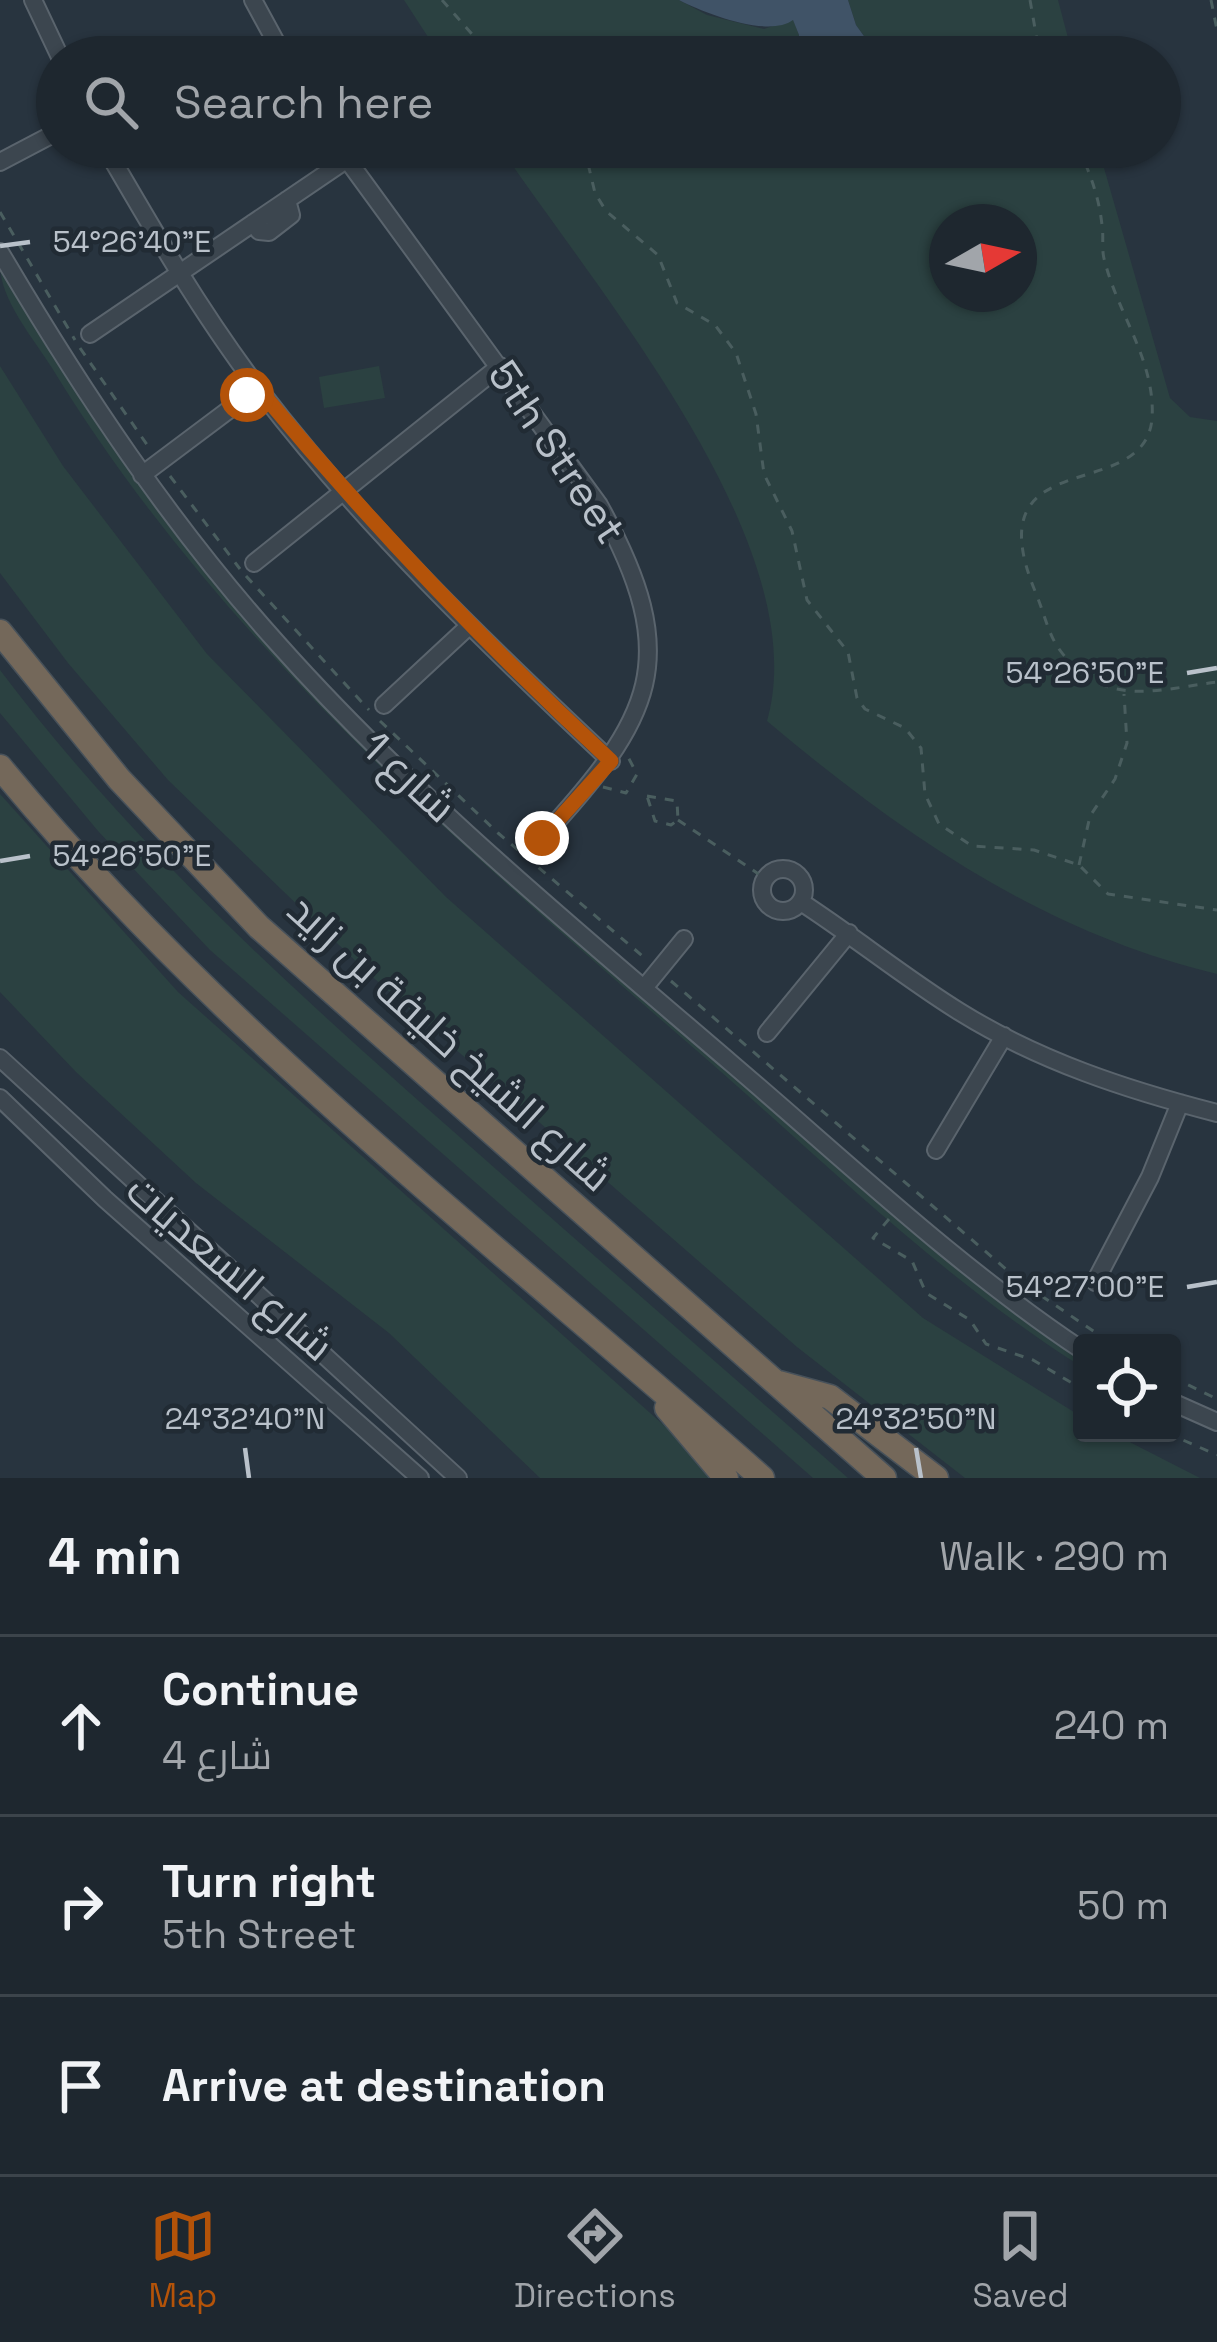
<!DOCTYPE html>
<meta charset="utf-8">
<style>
:root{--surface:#1e272f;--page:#2b333b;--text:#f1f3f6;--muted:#a1a5aa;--line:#3c444b;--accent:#b45309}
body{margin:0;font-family:"Space Grotesk",Cairo,sans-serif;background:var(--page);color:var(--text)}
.controls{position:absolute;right:36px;bottom:36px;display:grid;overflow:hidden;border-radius:12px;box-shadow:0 3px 9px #0004}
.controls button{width:108px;height:108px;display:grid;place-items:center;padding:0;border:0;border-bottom:3px solid var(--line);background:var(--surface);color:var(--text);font:60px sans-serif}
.compass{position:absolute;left:929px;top:204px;width:108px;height:108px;border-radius:50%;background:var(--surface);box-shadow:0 3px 9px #0004;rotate:81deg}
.stop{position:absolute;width:36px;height:36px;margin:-27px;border:9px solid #b45309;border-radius:50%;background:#fff}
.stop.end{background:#b45309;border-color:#fff;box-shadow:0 3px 12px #0008}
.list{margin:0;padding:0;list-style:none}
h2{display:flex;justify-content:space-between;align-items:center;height:156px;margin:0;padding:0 48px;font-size:51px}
h2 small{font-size:39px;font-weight:400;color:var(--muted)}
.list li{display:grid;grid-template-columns:78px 1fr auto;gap:36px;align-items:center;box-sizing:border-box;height:180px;padding:0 48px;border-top:3px solid var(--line)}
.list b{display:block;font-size:45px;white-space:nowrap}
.list p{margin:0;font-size:39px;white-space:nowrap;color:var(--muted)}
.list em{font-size:39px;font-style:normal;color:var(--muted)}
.icon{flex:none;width:66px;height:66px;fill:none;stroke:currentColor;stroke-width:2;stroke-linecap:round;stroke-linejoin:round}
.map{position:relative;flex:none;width:1217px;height:1478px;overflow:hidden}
.search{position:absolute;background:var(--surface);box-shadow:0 3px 9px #0004;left:36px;right:36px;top:36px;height:132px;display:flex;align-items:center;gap:30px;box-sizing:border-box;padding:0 42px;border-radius:66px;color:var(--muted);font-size:45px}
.sheet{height:696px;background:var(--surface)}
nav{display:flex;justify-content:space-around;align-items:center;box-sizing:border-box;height:168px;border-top:3px solid var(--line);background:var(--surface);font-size:33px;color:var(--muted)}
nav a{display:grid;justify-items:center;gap:6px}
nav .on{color:var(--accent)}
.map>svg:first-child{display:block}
.green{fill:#2b4141;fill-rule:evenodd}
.water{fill:#405367}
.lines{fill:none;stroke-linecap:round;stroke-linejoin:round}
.minor-casing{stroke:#5a646d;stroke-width:20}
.highway-casing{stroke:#47515a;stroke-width:27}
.path{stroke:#4a5e5f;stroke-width:3;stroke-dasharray:9 9;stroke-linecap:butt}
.minor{stroke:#3c464f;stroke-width:16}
.highway{stroke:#74685a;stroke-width:24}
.route{stroke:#b45309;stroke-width:15}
.ticks{fill:none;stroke:#b9c1ca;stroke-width:4.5}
.labels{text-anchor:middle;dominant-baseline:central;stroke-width:9;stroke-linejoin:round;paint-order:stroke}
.street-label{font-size:42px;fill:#b9c1ca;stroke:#212b34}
.ticks-label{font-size:30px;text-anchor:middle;fill:#b9c1ca;stroke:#212b34;stroke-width:9;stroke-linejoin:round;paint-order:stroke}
</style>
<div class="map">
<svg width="1217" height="1478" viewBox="0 0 1217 1478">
<rect width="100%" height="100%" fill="#28343f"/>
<path class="green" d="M404,0H679L707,15L764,29L793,19L799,35L796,57H441Z
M848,0H1058L1073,57H879L856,25Z
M500,147H1098L1170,398L1190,417L1217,421V974C1044,933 901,834 767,721C817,545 594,288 500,147ZM947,222H1019V294H947Z
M0,265L79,394L266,640L943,1255L1082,1359V1367C947,1282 831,1168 711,1063C468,852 222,646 52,368C34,339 0,300 0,265Z
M0,366L63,466L207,654L446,897L923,1318L1082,1417V1433H1112L1200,1478H965L797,1347L368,973L168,780L68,663L0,573Z
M379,366L385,398L324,408L319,377Z
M0,670C129,841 285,983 445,1124C579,1243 714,1360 848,1478H813L210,950L98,831L0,713Z
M0,794L178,992L723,1478H540L389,1333L196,1183L76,1072L0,992Z"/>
<path class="water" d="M679,0H848L856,25L879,57H796L799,35L793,20C769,38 706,14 679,0Z"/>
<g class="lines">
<defs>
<path id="minor" d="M33,0L60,57
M253,0L284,57
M105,147C153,230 200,311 258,388C362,524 486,644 611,761
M338,147L599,505C685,660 653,717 540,840
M0,162L57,132
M253,223L259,231L269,232L291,215L287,200
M0,252C82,391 170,524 278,644C415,798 575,929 731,1063C846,1161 956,1266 1082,1350
M90,334L346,160
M142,475L258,388
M254,563L500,366
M384,705L469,626
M762 890a21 21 0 1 1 42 0a21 21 0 1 1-42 0Z
M801,902C855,937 905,978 960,1012C1039,1061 1127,1090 1217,1113
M644,988L684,939
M767,1033L849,933
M0,1058L458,1478
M0,1098L105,1199L420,1478
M936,1150L1004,1036
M1095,1282L1150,1177L1180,1103
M1172,1402L1217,1422"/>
<path id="highway" d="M0,632L119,779L259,927L884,1478
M0,767C222,1036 502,1248 762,1478
M779,1383L830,1397L936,1478
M667,1408L726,1478"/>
</defs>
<use href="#minor" class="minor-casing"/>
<use href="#highway" class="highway-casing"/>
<path class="path" d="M442,0L492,57
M1030,0L1040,57
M1211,0L1217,30
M584,147L595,193L606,211L658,255L677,303L715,325L736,353L756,414L764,474L792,531L807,600L848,652L857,698L865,709L905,728L921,748L925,794L939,824L972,846L1034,850L1079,865L1108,894L1217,910
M1078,147C1090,173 1099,197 1102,225C1104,237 1101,251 1105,262C1118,314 1156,362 1152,419C1144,506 973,440 1035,591C1051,630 1048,646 1084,674C1122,704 1173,687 1217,682
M0,212L75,340
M80,348L150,449
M170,476L240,569
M246,576L369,710
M380,721L498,833L646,959
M603,787L626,793L637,774L628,757
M647,796L677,801L678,820L671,825L655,821Z
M678,820L766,879
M1079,865L1090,816L1115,779L1127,743L1124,694
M671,981L1021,1282L1111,1343
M889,1219L873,1238L912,1261L926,1293L970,1320L986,1344L1033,1360L1082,1389
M1172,1377L1217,1399
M1167,1433L1217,1455"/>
<use href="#minor" class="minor"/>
<use href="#highway" class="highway"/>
</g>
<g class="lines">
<path class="route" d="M247,395L258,388C368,521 485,644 611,761L542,838"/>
</g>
<path class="ticks" d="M0,246L30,242M1187,673L1217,668M0,861L30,856M1187,1287L1217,1282M245,1448L249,1478M916,1448L921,1478"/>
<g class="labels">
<g class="street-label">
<text transform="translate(557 452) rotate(56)">5th Street</text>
<text transform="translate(409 777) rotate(43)">شارع 1</text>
<text transform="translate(450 1043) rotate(42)">شارع الشيخ خليفة بن زايد</text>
<text transform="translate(230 1268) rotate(41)">شارع السعديات</text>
</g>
</g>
<g class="ticks-label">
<text x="132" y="252">54°26'40"E</text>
<text x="1085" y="683">54°26'50"E</text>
<text x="132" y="866">54°26'50"E</text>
<text x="1085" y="1297">54°27'00"E</text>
<text x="245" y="1429">24°32'40"N</text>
<text x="916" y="1429">24°32'50"N</text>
</g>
</svg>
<div class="controls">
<button><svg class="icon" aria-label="locate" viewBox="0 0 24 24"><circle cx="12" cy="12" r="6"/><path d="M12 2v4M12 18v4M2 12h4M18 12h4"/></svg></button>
</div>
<svg class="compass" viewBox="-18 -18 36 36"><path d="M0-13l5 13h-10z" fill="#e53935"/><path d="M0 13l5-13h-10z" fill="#a1a5aa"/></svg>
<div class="stop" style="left:247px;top:395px"></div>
<div class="stop end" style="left:542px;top:838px"></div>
<div class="search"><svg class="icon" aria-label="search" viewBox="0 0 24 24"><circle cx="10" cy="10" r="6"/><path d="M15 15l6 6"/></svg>Search here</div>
</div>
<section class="sheet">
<h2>4 min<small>Walk · 290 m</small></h2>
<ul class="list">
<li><svg class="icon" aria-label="ahead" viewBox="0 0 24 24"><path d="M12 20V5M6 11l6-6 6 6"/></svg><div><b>Continue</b><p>شارع 4</p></div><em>240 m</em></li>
<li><svg class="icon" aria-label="right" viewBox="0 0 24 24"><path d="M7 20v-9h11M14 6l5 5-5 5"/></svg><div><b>Turn right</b><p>5th Street</p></div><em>50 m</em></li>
<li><svg class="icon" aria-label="arrive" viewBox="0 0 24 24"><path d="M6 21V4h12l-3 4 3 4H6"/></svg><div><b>Arrive at destination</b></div></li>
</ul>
</section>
<nav>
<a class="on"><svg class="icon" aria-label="map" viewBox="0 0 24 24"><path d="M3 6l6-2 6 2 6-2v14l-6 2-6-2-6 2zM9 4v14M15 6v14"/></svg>Map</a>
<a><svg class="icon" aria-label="directions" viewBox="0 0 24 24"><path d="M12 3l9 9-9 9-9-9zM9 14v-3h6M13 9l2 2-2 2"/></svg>Directions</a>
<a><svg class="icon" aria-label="saved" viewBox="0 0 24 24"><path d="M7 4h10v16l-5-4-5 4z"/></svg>Saved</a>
</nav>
